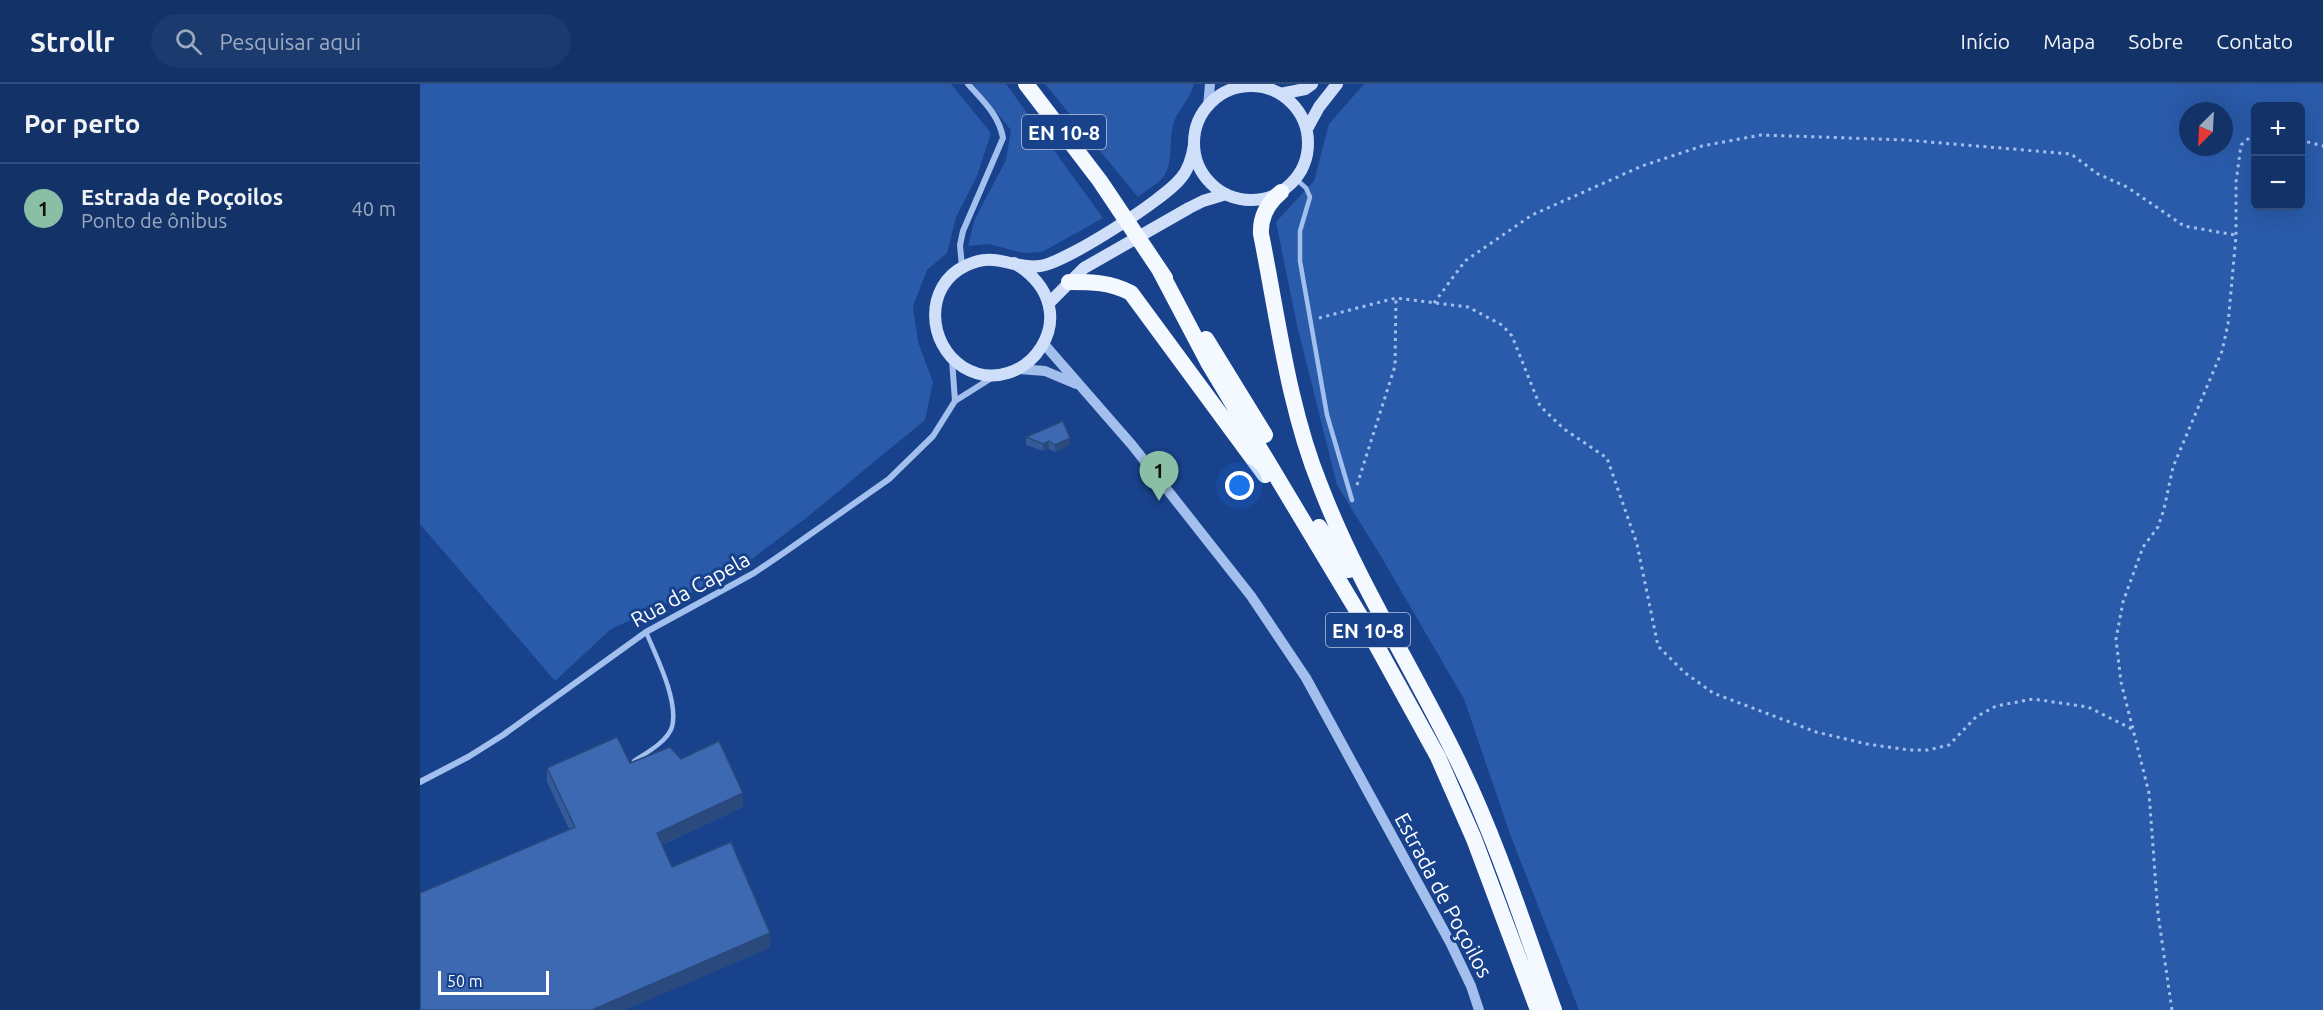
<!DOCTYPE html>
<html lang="pt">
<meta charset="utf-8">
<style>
:root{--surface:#123268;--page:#1b3a6e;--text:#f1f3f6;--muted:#9caac0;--line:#314d7c;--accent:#8abfa5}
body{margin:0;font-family:Ubuntu,sans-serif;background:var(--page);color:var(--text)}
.controls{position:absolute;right:18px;top:18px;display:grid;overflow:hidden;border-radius:9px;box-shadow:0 6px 24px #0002}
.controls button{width:54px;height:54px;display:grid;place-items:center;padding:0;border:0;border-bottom:2px solid var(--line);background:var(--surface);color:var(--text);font:30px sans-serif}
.compass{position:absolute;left:1759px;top:18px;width:54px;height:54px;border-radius:50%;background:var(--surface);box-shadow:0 6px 24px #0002;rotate:204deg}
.scale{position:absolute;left:18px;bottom:15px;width:111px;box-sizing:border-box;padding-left:6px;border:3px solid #fff;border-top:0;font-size:16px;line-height:21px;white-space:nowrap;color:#fff;-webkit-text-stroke:4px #18428b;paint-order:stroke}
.you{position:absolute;left:820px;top:402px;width:21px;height:21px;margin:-15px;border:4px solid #fff;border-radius:50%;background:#1a73e8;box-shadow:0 0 0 9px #1a73e833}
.badge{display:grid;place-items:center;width:39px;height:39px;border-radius:50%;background:var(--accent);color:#111;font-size:20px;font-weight:700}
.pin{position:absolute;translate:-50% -50px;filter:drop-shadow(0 2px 3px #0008)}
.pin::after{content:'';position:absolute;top:32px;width:21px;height:18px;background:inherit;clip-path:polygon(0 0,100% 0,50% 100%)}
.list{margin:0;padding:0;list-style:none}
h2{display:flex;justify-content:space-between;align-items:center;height:78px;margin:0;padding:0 24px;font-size:26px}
h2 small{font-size:20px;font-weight:400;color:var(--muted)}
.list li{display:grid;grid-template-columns:39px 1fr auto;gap:18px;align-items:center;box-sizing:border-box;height:90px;padding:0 24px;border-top:2px solid var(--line)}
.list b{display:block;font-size:22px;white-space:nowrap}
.list p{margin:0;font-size:20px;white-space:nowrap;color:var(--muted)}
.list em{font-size:20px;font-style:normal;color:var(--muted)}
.icon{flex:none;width:33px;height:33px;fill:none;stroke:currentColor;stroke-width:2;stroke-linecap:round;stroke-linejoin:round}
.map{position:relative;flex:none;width:1903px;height:926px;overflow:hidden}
header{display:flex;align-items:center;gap:36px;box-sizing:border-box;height:84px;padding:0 30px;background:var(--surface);border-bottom:2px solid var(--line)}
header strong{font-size:28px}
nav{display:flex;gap:33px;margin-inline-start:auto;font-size:21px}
.search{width:420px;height:54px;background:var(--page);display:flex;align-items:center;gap:15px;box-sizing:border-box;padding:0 21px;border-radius:33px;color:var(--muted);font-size:22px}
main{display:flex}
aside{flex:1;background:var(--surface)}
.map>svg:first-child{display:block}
.green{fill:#2a5baa;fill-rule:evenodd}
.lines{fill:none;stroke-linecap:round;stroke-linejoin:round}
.path{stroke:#a2bfee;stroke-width:3;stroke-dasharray:3 4.5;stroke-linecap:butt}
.service{stroke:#a2bfee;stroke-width:4.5}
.minor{stroke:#a2bfee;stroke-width:6}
.tertiary{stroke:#a2bfee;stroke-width:10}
.secondary{stroke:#cfdffa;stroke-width:12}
.trunk{stroke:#f4f8ff;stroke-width:16}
.wall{fill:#345a99}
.shaded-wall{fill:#2a4a7d}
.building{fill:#3c69b2;stroke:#2a4a7d;stroke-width:1.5}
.labels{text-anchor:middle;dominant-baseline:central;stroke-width:6;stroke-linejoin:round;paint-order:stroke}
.shield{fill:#18428b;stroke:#bac6dc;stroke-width:1.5}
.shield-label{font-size:20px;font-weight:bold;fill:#fff}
.street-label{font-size:21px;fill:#fff;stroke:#18428b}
</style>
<header>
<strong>Strollr</strong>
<div class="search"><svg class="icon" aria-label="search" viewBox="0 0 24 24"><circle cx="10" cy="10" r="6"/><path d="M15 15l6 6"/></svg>Pesquisar aqui</div>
<nav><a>Início</a><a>Mapa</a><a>Sobre</a><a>Contato</a></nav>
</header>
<main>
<aside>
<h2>Por perto<small></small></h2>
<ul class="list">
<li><span class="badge">1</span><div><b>Estrada de Poçoilos</b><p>Ponto de ônibus</p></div><em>40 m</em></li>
</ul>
</aside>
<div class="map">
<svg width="1903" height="926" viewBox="0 0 1903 926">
<rect width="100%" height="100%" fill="#18428b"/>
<path class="green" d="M0,0H531L571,49L557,92L536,133L527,169L507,186L493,222L498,258L513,298L505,336L386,434L312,490L191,545L135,597L0,440Z
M553,0H586L683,134L622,168L604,169L568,160L548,162L554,137L586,76L591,46Z
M625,0H774C770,16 757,26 753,41C749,57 753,78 744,92C738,100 726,106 718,113Z
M944,0H1903V926H1159L1091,753L1044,615L962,474L917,401L877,241L856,138L894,97L909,40ZM1836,22H1880V122H1836ZM1768,27H1804V63H1768Z"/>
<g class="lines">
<path class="path" d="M1880,56L1903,62
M1014,219L1045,177L1112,131L1222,82L1282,62L1341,51L1486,56L1651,70L1678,90L1707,103L1764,142L1815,151
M899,234L976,214L1048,223L1082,241L1092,252L1120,322L1144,345L1187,374L1217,460L1238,562L1264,588L1293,609L1396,648L1447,660L1489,666H1508L1529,661L1556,633L1576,622L1613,615L1668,623L1712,645
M937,401L975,282L976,214
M1752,926L1738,830L1729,709L1701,598L1696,555L1703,518L1723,463L1738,443L1744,425L1753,383L1802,267L1808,240L1816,152V98L1821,61L1836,48"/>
<path class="service" d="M876,95L886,104L890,113L880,147V177L907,331L932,416
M214,677C226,669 247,658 252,643C259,617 236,572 226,548"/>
<path class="minor" d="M542,183L540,161L543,147L583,54C579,31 563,17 548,0
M532,276L535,317
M0,698L48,673L83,651L226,548L334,489L365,468L469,395L513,352L535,317L573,293"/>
<path class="tertiary" d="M828,0L833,2
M788,23L790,0
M624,260L712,361L831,512L886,594L1030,858L1051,902L1059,926
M599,285L625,287L656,300"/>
<path class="secondary" d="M774 59a57 57 0 1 1 114 0a57 57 0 1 1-114 0Z
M860,10L885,5L892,0
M887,45L899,23L917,0
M594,179C675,227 603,320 543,283C507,260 504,202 545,182C577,166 591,186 620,182C645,179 745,115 761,94C769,85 772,73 774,61
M629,219L664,184L769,124L783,117L806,110"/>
<path class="trunk" d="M606,0L680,97L745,194
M861,108C848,119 840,132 841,150C858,234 868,322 900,401C937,498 993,584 1038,677C1077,757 1104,842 1134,926
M739,185L789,280L942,535L1018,673L1054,755L1118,926
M649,198C672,198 690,198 711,209L845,391
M786,255L845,351
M899,443L929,486"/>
</g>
<path class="wall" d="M606,353L650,361L635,368L629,365L623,367L606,361Z
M261,675L323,723L242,761L252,783L350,864L149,745L127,698V684Z"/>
<path class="shaded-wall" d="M650,354V361L635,368V361Z
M629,357V365L623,367V360Z
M323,709V723L237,763V749Z
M350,849V864L205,926H172Z"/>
<path class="building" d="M643,337L650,354L635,361L629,357L623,360L606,353Z
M197,653L210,679L250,663L261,675L299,657L323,709L237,749L252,783L311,758L350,849L172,926H0V809L155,743L127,684Z"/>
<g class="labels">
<g class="shield">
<rect x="602" y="31" width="84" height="34" rx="4.5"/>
<rect x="906" y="529" width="84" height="34" rx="4.5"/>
</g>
<g class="shield-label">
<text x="644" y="48">EN 10-8</text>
<text x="948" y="546">EN 10-8</text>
</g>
<g class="street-label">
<text transform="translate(270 505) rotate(-29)">Rua da Capela</text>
<text transform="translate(1024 811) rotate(62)">Estrada de Poçoilos</text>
</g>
</g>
</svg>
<div class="controls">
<button>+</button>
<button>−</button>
</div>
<svg class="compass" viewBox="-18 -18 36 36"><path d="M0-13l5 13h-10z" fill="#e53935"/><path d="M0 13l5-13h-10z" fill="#9caac0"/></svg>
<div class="scale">50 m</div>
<div class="you"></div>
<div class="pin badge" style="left:739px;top:417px">1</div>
</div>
</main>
